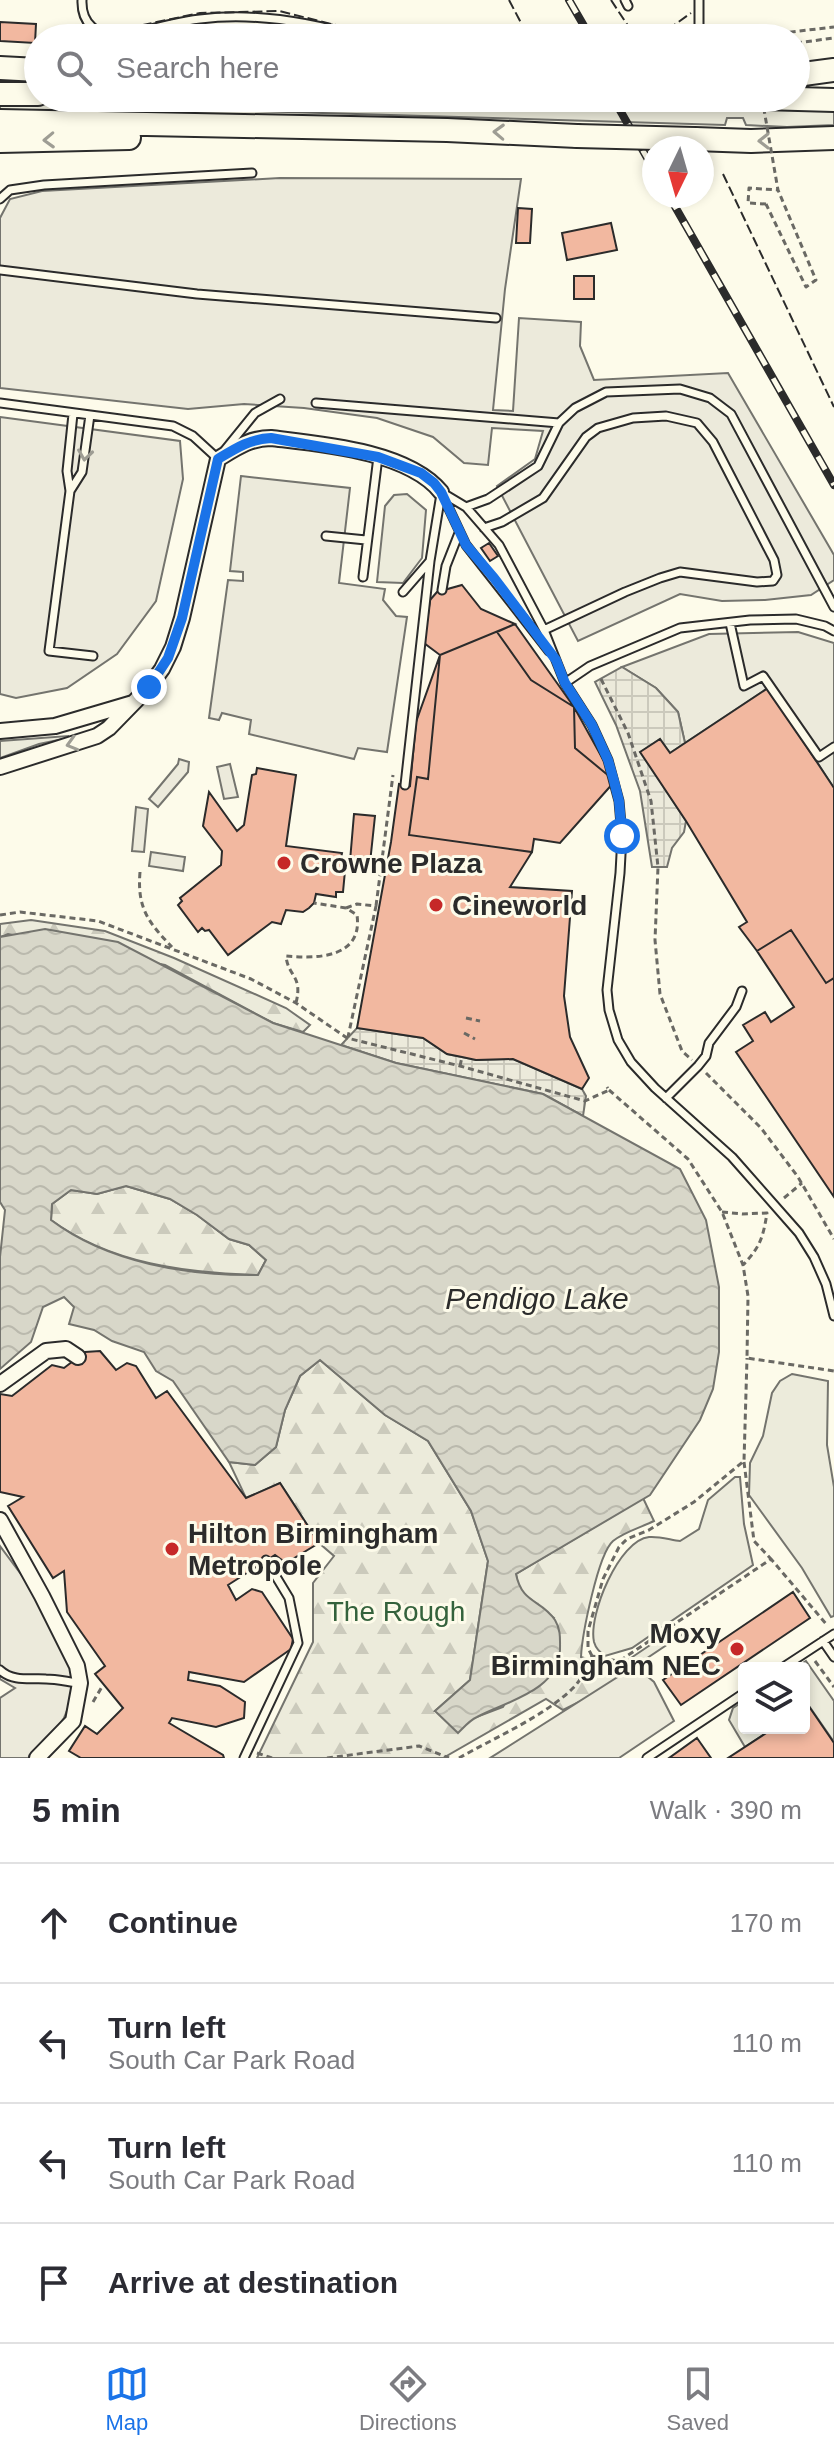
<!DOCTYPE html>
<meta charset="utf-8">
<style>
:root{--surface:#fff;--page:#f2f2f3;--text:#2b2b33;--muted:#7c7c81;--line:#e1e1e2;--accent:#1a73e8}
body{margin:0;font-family:Helvetica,sans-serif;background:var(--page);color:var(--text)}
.controls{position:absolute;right:24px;bottom:24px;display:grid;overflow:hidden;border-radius:8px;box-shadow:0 4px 12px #0003}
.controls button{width:72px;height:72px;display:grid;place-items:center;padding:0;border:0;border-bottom:2px solid var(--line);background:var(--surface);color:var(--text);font:40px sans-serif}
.compass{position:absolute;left:642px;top:136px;width:72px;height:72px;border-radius:50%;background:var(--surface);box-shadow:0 4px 12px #0003;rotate:185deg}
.stop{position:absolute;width:24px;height:24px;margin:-18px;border:6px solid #1a73e8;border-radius:50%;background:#fff}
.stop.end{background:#1a73e8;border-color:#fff;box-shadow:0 2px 8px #0008}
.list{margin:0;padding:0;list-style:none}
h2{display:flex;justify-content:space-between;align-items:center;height:104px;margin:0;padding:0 32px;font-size:34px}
h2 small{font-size:26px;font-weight:400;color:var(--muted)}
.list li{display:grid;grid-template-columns:52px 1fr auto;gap:24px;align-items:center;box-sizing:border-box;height:120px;padding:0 32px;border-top:2px solid var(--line)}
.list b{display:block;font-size:30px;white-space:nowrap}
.list p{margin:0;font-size:26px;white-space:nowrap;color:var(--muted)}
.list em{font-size:26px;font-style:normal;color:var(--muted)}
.icon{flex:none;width:44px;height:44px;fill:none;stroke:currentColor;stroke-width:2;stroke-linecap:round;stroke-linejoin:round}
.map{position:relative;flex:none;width:834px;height:1758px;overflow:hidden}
.search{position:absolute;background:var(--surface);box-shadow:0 4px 12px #0003;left:24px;right:24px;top:24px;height:88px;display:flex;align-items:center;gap:20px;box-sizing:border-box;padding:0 28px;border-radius:44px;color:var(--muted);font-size:30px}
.sheet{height:584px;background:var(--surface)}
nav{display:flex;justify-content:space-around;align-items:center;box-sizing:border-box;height:112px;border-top:2px solid var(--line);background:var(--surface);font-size:22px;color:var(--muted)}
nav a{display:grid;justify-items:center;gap:4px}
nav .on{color:var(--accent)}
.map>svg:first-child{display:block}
.green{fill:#ecebdb;stroke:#74746e;stroke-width:2}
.forest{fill:url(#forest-firs);stroke:#74746e;stroke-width:2}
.parking{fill:#eceadb;stroke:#74746e;stroke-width:2}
.plaza{fill:url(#plaza-grid);stroke:#74746e;stroke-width:2}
.water{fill:url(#water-waves);stroke:#74746e;stroke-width:2;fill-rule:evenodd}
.building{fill:#f2b8a0;stroke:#2b2b2b;stroke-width:2}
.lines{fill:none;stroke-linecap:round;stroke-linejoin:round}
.service-casing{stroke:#2b2b2b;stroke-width:11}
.minor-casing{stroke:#2b2b2b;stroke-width:18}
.trunk-casing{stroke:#2b2b2b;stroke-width:26}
.path{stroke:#6a6964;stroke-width:3;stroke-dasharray:6 4;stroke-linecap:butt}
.service{stroke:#fdfbea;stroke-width:7}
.minor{stroke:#fdfbea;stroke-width:14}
.trunk{stroke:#fdfbea;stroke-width:22}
.rail-casing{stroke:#2b2b2b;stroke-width:8}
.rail{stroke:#fdfbea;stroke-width:5;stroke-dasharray:15;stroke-linecap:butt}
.trunk-bridge-casing{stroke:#2b2b2b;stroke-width:26;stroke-linecap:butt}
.path-bridge{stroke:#6a6964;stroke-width:3;stroke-dasharray:6 4;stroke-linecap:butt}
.trunk-bridge{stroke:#fdfbea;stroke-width:22}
.fence{stroke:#2b2b2b;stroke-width:2;stroke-dasharray:10 4;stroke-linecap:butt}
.oneway{stroke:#9e9d94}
.route{stroke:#1a73e8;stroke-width:10}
.poi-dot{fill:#c62828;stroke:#fdfbea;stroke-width:3}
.labels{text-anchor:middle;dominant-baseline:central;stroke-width:6;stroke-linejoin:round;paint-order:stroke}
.poi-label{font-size:28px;font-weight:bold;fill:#2b2b2b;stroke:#fdfbea;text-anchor:start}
.park-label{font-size:28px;fill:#34623c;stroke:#fdfbea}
.water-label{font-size:30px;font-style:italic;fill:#2b2b2b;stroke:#fdfbea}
</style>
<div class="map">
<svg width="834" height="1758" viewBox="0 0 834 1758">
<defs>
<pattern id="forest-firs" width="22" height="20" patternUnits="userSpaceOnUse" patternTransform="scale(2)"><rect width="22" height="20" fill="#ecebdb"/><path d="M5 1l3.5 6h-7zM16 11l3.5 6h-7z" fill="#cbcabc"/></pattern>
<pattern id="plaza-grid" width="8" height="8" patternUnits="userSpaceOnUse" patternTransform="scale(2)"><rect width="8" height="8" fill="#eceadb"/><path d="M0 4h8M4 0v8" fill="none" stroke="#cbc9bc"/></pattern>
<pattern id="water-waves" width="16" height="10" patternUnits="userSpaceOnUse" patternTransform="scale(2)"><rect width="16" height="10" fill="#d8d7c9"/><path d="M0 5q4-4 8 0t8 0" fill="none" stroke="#bab9ad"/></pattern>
</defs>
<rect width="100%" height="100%" fill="#fdfbea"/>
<path class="green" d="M0,102L739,110L834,107V125L787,127L746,125L743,118H727L725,125L253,111L0,110Z
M407,494L426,510L422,558L403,583L377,582L385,506L394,495Z
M68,736V738L39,744L0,758V741Z
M792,1374L828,1381L827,1445L834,1487V1616L831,1617L802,1568L749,1495L750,1463L763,1436L772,1393L780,1381Z
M735,1477H740L744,1524L753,1565L632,1648L605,1656C600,1652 596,1649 594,1642C588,1615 619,1540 649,1537C659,1536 671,1540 680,1541L699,1529L708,1500Z
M806,1661L834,1701V1742L809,1706L804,1708V1668H796Z
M744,1701V1728H774L745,1747L729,1720L733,1708Z"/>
<path class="forest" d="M31,920L105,931L174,958L286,1008L310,1025L303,1032L273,1023L165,965L8,934L0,937V924Z
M126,1186L170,1199L197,1215L229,1239L249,1245L266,1260L258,1275C186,1273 111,1264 51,1220L52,1204L71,1190L97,1194Z
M320,1360L385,1415L428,1441L471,1511L488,1561L470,1680L435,1711L474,1718L503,1707L554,1618L519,1590L516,1574L643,1498L654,1521C642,1527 624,1532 613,1541C598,1554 582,1635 581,1657L616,1668L677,1627L683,1634L589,1697L563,1710L546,1699L443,1758H257L313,1642V1583L334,1556L319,1543L280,1483L246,1498L229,1462L255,1465L276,1447L285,1410L300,1376Z"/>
<path class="parking" d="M280,178L521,179L505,289L493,410L513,411L519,318L581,322L580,346L594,380L728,373L834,555V580L811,595L765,600L722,601L680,594L578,641L497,486L535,459L543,431L492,428L488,465L464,463L433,437L377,418L304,408L244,404L188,409L0,388V218L10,199L42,191Z
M0,417L180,441L183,479L156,601L117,654L67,688L16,698L0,694Z
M241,476L350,488L339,583L385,589L383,600L396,616L407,617L387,752L358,748L354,759L249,734L251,720L222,713L219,720L209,718L228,580L243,581V572L230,571Z
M798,632L834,643V788L768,688L685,743L678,712L656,688L622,667L709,634Z
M179,759L189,762L188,772L158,807L149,799L178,764Z
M230,764L238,797L224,799L217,767Z
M136,807L148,809L144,852L132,851Z
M151,852L185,857L183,871L149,866Z
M0,1546L32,1589L61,1643L72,1672L74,1694L64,1718L50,1738L28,1758H0V1698L15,1688L0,1679Z
M635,1666L654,1682L674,1721L619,1758H490Z"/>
<path class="plaza" d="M622,667L656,688L678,712L685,743L670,753L660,739L641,752L686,821L684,832L672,848L667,867H652L640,791L616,725L595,682Z
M357,1028L423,1038L447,1054L462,1057L476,1060L513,1059L582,1089L586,1096L583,1116L543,1094L396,1063L341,1045Z"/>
<path class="water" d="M45,929L118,942L273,1023L396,1063L543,1094L680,1169L706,1220L719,1287V1352L713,1389L700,1420L650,1495L516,1574C522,1604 541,1599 555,1620C561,1630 560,1639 560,1650C558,1691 507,1701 477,1717C470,1720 464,1727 458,1733L435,1711L470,1680L488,1561L471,1511L428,1441L385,1415L320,1360L300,1376L285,1410L276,1447L255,1465L229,1462L173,1381L156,1371L144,1352L112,1341L94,1330L69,1324L74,1307L64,1297L43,1307L31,1342L0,1369V1257L5,1210L0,1202V937ZM126,1186L170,1199L197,1215L229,1239L249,1245L266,1260L258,1275C188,1276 108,1263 51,1220L52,1204L71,1190L97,1194Z"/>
<path class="building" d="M0,22L36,24L35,43L0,41Z
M518,208L532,209L530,243H516Z
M611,223L617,250L567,260L562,233Z
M574,276H594V299H574Z
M489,543L498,556L490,561L481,548Z
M462,585L481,609L515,624L497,632L531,680L574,707L575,748L615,781L560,843L534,839L532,852L510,887L572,891L564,996L570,1037L589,1078L582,1089L513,1059L476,1060L462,1057L447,1054L423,1038L357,1028L391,842L399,784L410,786L416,722L440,655L424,643L430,600L437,592Z
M515,624L574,707L615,781L560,843L534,839L532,852L409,835L417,777L428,779L440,655Z
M768,688L834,788V978L826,983L791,930L757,951L739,927L747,922L686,821L640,752L660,739L670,753Z
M257,768L296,775L286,846L342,853L341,858L346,860L343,892H336V897L316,894L314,903L309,908L303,912L286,910L281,924L272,922L228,955L209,930L205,931L202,928L198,932L178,905L182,901L180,898L221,865L222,851L203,826L209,792L237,831L244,825L252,775L256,774Z
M354,814L375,816L370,863L350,861Z
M791,930L826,983L834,978V1197L736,1052L753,1041L743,1025L765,1012L771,1022L794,1007L757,951Z
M100,1351L116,1370L127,1363L136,1366L156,1398L167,1391L246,1498L280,1483L319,1543L286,1563L275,1555L228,1585L236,1600L252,1589L262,1592L293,1639L291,1649L244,1682L189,1672L188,1680L220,1686L245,1702L244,1718L216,1727L172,1718L169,1723L223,1755L224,1758H81L69,1751L85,1726L97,1734L123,1708L95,1674L105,1666L67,1612L64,1571L53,1578L8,1506L23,1497L0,1492V1394L12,1396L52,1365L64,1368L85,1352Z
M793,1592L810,1618L681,1705L663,1680Z
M808,1705L834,1743V1758H728L774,1728H804V1708Z
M697,1738L711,1758H669Z"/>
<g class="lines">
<defs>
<path id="service" d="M82,0C81,26 98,35 122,37C147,30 173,22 200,19C255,12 311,22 364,38
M625,0L628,6
M699,38V0
M0,199L10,190L44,185L252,173
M0,270L197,294L496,318
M0,403L173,426L193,436L217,458
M316,403L559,423
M73,414L67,471L70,491L49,651L93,656
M225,450L255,413L280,399
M70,491L82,472L90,415
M441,492L466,507L499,545L544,630L565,683L592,725L608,760L619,801L622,836L620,873L607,990L609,1010L618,1040L631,1062L655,1088L732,1157L799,1233L814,1257L826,1284L834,1316
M442,494L466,545L549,651
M466,507L488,499L538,466L559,423L575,408L606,392L680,389L710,398L731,414L834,607
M484,528L502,522L543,498L586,437L598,428L633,418L666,416L697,423L713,442L774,560L777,575L773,581L757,582L680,572L660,578L625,592L544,630
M326,536L366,540
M363,577L378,457
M442,590L446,566L459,533
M403,592L430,561L441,494
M730,623L744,686L763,676L819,757L834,747
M565,683L590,666L680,628L750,620L796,619L825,626L834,631
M405,785L430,561
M666,1098L698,1066L706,1056L709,1043L736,1007L742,991
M823,1641L834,1657
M782,1668L834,1634
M0,1670C13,1682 30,1678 46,1679C57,1679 69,1682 80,1683
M244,1758L298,1643L289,1598L266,1560
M647,1758L744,1693"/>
<path id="minor" d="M0,731L55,726L133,703
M0,767L97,736L109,728L149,687L162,669L173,647L182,618L218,459C236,448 250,438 271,438C321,444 408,451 441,492
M0,1384L46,1351L66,1349L78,1357
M0,1520L42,1596L77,1666L80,1683L73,1721L37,1758"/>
<path id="trunk" d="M0,68L38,70
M796,75L834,70
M0,94H38
M759,98L834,100
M0,121L447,130L577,136
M695,139L751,141L834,138
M0,141L129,138"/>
</defs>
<use href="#service" class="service-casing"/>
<use href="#minor" class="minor-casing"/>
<use href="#trunk" class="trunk-casing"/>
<path class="path" d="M740,38L834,27
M796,43L834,38
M766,204L748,203L749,188L778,190
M601,679L628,733L651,801L658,867L655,940L660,994L682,1051L692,1060
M140,872C137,908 148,922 172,947
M376,906L393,775
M346,908L357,904L376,906L348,1037
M0,915L20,912L98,921L251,979L296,1003L347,1038L460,1066L585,1101L609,1090L607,1087
M296,1003C303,975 288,977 286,956C317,959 363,958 357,915L346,908L314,903
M466,1018L480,1021
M464,1033L475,1039
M460,1066L462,1057
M706,1073L761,1128L798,1177L834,1239
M609,1090L688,1159L722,1212L743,1265L748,1296L747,1358L834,1371
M784,1198L802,1183
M722,1212L742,1214L767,1213C763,1238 760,1247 743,1265
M744,1462L754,1541L771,1559
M592,1656L588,1648V1631L603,1579L619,1547L627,1539L649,1530L694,1502L744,1461L747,1358
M815,1661L834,1687
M93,1702L103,1685
M257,1753L272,1758
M327,1758L419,1746L449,1758
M459,1758C494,1738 545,1716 573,1688C582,1679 587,1668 592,1656L618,1661L624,1658L771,1559L827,1625"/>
<use href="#service" class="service"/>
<use href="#minor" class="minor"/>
<use href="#trunk" class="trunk"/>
<defs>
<path id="rail" d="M569,0L591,38
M613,98L654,170
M669,196L834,485"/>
</defs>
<use href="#rail" class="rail-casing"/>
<use href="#rail" class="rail"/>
<defs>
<path id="trunk-bridge" d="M577,136L695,139"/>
</defs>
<use href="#trunk-bridge" class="trunk-bridge-casing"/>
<path class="path-bridge" d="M762,98L778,190L816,280L806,287L766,204"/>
<use href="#trunk-bridge" class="trunk-bridge"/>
<path class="fence" d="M509,0L529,38
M611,0L636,38
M128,28L200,13L279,11L388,38
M656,38L691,13
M723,174L834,407"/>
</g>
<defs><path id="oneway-chevron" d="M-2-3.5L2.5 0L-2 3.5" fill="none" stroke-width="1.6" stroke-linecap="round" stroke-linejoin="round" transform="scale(2)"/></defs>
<g class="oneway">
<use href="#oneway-chevron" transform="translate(499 132) rotate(-178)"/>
<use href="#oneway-chevron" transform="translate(49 140) rotate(178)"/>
<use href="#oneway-chevron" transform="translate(764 141) rotate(179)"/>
<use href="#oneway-chevron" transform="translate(85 455) rotate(98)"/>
<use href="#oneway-chevron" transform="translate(72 744) rotate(164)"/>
</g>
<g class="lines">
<path class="route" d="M149,687L168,658L182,618L218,459C236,448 250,439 271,438L378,457L421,473L434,483L441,492L466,545L494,578L556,660L565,683L592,725L608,760L614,781L619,801L622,836"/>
</g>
<g class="poi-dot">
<circle cx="284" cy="863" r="8"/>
<circle cx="436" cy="905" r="8"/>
<circle cx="172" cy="1549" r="8"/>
<circle cx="737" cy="1649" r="8"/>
</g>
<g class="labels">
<g class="poi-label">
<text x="300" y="863">Crowne Plaza</text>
<text x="452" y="905">Cineworld</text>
<text x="188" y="1533">Hilton Birmingham<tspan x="188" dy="32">Metropole</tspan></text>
<text x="721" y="1633" text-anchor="end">Moxy<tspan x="721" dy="32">Birmingham NEC</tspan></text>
</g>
<g class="park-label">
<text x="396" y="1611">The Rough</text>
</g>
<g class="water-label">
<text x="537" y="1298">Pendigo Lake</text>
</g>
</g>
</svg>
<div class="controls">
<button><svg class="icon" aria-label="layers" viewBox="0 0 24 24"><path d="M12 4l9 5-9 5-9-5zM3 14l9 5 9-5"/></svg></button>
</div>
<svg class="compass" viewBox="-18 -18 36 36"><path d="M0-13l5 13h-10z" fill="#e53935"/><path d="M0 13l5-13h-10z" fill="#7c7c81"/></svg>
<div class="stop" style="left:622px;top:836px"></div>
<div class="stop end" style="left:149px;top:687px"></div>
<div class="search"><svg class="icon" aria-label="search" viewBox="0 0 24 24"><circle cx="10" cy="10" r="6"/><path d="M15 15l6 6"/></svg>Search here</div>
</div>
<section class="sheet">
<h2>5 min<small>Walk · 390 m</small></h2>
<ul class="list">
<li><svg class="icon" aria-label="ahead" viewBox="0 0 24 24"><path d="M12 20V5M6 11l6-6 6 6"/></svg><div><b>Continue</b></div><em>170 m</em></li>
<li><svg class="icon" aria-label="left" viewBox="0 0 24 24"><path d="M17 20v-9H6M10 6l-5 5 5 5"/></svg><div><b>Turn left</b><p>South Car Park Road</p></div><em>110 m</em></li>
<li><svg class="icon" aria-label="left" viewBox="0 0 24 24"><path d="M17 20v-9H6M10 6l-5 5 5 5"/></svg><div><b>Turn left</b><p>South Car Park Road</p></div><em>110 m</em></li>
<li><svg class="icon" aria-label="arrive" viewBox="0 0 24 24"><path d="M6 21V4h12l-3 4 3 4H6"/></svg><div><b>Arrive at destination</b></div></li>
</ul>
</section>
<nav>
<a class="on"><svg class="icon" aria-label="map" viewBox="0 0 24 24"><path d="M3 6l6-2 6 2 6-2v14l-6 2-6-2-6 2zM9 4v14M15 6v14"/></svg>Map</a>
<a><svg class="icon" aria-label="directions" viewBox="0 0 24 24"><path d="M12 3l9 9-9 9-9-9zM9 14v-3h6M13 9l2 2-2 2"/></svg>Directions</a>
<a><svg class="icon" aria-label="saved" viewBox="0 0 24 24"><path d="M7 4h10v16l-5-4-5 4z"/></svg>Saved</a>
</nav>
